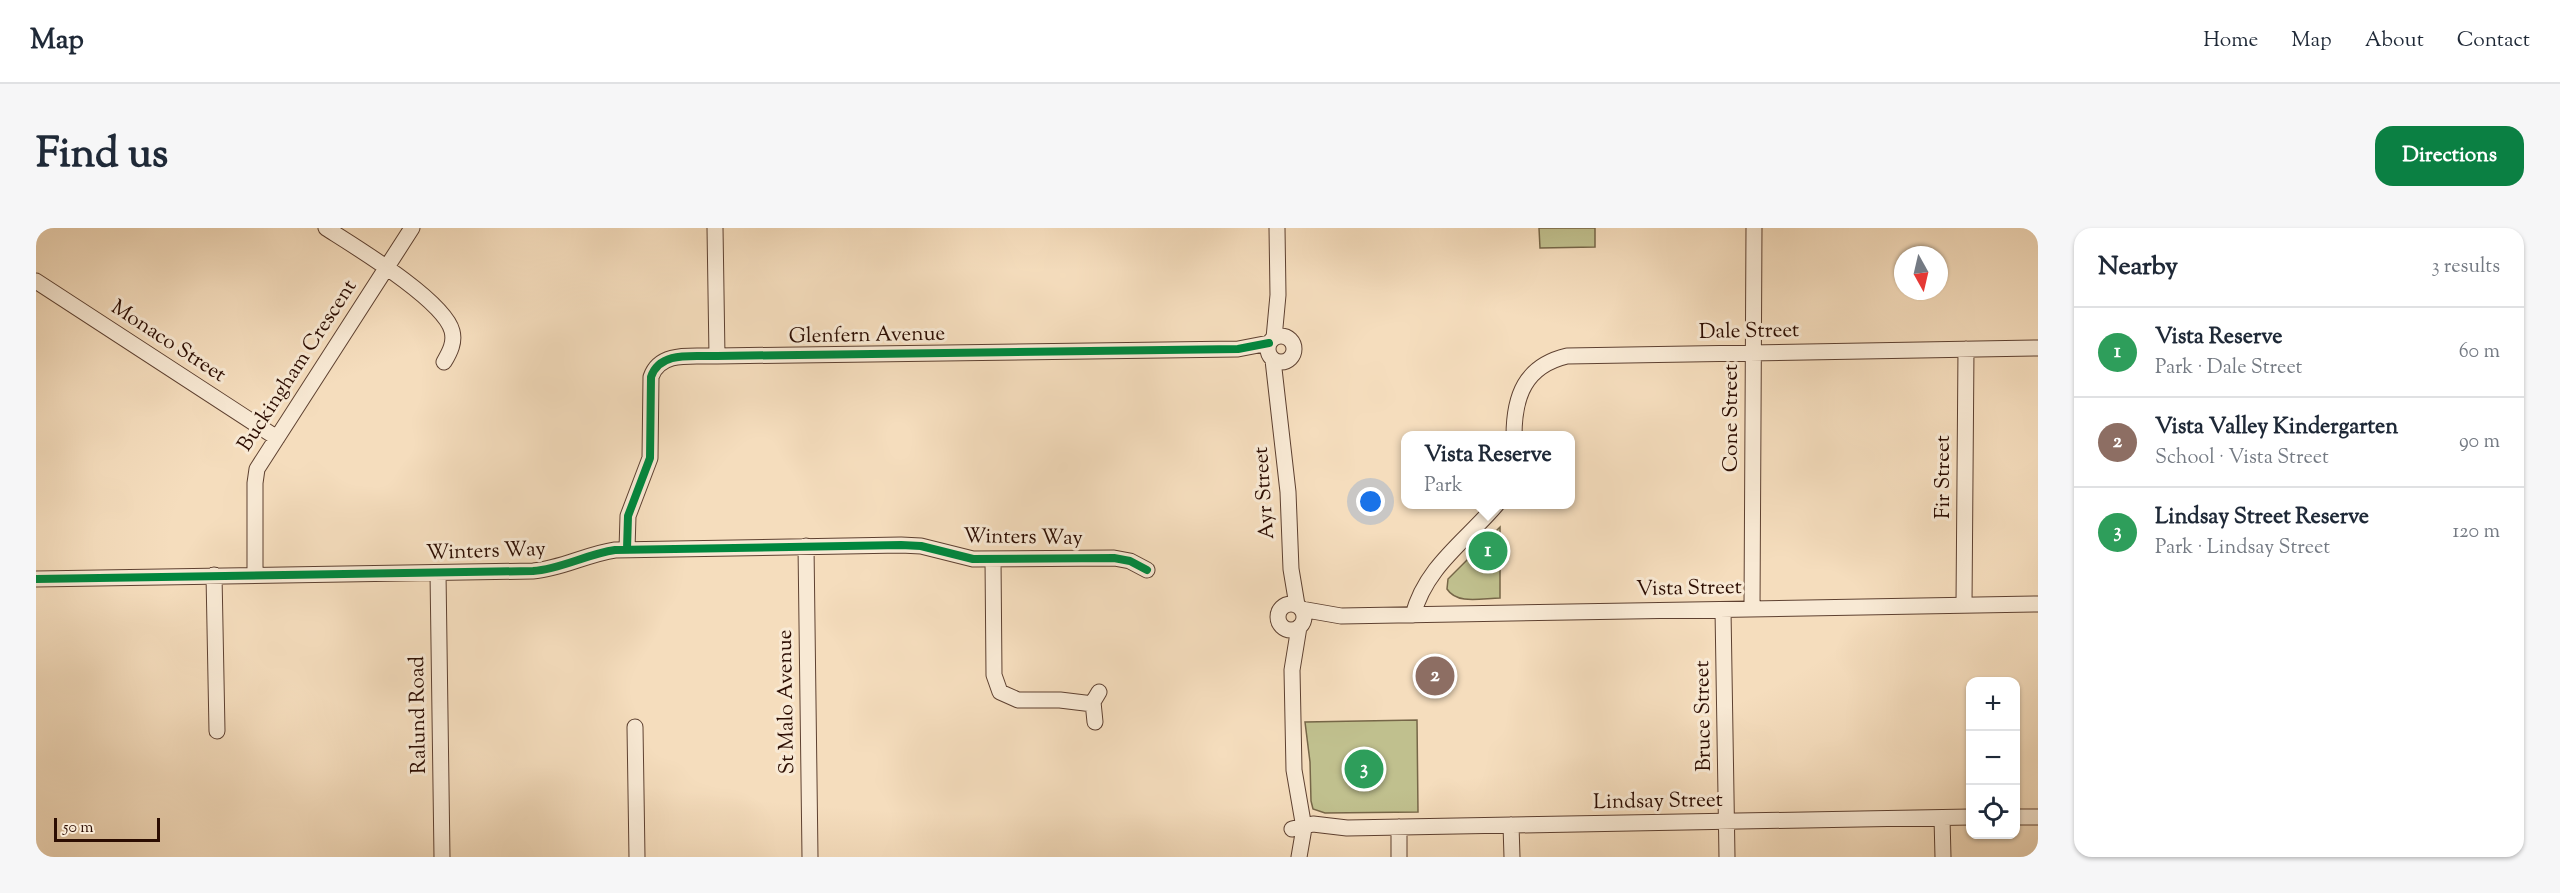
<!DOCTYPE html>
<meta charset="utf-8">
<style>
:root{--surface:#fff;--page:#f6f6f7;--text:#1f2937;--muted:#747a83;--line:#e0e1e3;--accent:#0b8043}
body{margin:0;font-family:"Sorts Mill Goudy",serif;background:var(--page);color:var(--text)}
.controls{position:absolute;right:18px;bottom:18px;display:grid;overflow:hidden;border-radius:12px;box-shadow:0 2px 4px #0004}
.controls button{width:54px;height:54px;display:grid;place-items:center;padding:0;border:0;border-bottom:2px solid var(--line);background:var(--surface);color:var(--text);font:30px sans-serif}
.compass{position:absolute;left:1858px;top:18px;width:54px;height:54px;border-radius:50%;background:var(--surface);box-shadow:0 2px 4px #0004;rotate:172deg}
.scale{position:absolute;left:18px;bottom:15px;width:106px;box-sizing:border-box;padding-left:6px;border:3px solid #2c0d02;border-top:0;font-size:16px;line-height:21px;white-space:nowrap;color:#2c0d02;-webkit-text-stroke:4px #f8e9d4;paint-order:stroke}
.you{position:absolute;left:1335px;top:274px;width:21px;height:21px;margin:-15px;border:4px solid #fff;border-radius:50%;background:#1a73e8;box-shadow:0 0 0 9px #1a73e833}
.badge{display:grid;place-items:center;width:39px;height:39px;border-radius:50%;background:var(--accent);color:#fff;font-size:20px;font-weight:700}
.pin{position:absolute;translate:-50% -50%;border:3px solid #fff;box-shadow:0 2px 6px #0006}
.popup{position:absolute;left:1365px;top:203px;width:174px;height:78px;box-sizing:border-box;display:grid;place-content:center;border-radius:12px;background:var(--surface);filter:drop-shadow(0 2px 4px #0005);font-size:20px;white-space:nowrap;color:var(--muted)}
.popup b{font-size:22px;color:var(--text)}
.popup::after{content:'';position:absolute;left:50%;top:100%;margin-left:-12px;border:12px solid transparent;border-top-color:var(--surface)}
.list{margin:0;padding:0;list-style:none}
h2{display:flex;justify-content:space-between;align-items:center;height:78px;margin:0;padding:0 24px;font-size:26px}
h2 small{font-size:20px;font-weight:400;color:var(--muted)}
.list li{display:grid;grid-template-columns:39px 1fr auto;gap:18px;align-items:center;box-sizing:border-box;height:90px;padding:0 24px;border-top:2px solid var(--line)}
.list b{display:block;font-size:22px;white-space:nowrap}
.list p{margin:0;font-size:20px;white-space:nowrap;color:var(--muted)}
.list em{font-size:20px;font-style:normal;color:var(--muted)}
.icon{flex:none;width:33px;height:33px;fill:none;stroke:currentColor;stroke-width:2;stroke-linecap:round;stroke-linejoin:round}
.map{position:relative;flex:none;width:2002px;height:629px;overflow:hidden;border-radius:18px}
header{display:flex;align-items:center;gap:36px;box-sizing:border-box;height:84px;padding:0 30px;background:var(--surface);border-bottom:2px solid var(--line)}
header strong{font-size:28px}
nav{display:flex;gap:33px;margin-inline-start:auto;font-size:21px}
.intro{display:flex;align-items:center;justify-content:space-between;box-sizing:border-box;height:144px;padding:0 36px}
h1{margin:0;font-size:42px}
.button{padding:15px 27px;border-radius:18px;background:var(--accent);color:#fff;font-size:21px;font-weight:700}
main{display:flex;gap:36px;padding:0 36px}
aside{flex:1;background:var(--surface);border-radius:18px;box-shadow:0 2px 4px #0004}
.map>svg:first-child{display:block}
.green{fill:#c0c08e;stroke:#766648;stroke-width:1.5}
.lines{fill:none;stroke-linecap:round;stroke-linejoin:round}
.minor-casing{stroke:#5e4131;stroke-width:17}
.minor{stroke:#f8e9d4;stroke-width:15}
.cycleway-casing{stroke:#f8e9d4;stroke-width:11}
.cycleway{stroke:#00873e;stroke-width:8}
.labels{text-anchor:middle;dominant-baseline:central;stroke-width:6;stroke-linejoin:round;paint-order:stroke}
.street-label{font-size:21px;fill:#2c0d02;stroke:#f8e9d4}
</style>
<header>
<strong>Map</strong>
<nav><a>Home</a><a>Map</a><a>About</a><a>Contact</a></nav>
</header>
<div class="intro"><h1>Find us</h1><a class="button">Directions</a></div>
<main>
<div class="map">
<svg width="2002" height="629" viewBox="0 0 2002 629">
<rect width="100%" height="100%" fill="#f5ddbd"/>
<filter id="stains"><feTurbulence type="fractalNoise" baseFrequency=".00333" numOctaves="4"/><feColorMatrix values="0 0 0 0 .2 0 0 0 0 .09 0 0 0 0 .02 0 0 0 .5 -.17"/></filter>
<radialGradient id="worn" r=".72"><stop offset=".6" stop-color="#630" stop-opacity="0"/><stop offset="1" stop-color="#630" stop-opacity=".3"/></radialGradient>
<path class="green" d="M1503,0H1559V19L1504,20Z
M1464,299V370C1447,370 1421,377 1411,361L1412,351Z
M1381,492L1382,584L1289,585L1277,581L1275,573L1274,534L1269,494Z"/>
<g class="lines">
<defs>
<path id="minor" d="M290,0C318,18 408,72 416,103C419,114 414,124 408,134
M679,0L681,128
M0,53L241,210
M1232 121a13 13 0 1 1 26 0a13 13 0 1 1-26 0Z
M1238,110L1242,67L1241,0
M1237,132L1252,264L1255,341L1261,377
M1478,208C1478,168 1489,138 1531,128L2002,120
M770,318L774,629
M591,321L592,288L614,230L615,149C624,122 658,129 681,128L1202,121L1233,115
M957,331L958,447L964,464L982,472H1024L1057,476
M402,345L406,629
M219,346V255L221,241L376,0
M178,347L181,503
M0,351L497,343C525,341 551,326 579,322L865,317L885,318L937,331L1078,330L1094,333L1111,342
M1242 389a13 13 0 1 1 26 0a13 13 0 1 1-26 0Z
M1928,377L1930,121
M1265,381L1305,388L2002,376
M1716,381L1718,0
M1687,382L1691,629
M1377,387C1390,338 1430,313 1461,276
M1263,399L1256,442L1258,542L1268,600L1263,629
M1059,494L1057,474L1063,464
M599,499L601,629
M1980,589H2002
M1906,590L1907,629
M1475,597L1476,629
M1363,599V629
M1256,601L1277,596L1311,600L1934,589"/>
</defs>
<use href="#minor" class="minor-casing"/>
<use href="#minor" class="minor"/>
<defs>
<path id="cycleway" d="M591,321L592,288L614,230L615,149C624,122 658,129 681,128L1202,121L1233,115
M0,351L497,343C525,341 551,326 579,322L865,317L885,318L937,331L1078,330L1094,333L1111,342"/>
</defs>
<use href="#cycleway" class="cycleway-casing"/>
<use href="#cycleway" class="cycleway"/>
</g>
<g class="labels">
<g class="street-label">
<text transform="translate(1713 104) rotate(-1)">Dale Street</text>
<text transform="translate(831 108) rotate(-1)">Glenfern Avenue</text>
<text transform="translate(132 114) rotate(33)">Monaco Street</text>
<text transform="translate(262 138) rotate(-57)">Buckingham Crescent</text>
<text transform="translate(1696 190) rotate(-90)">Cone Street</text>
<text transform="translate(1908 249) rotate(-90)">Fir Street</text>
<text transform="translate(1229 265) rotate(-94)">Ayr Street</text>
<text transform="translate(987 310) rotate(1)">Winters Way</text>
<text transform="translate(450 324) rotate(-2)">Winters Way</text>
<text transform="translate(1653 361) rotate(-1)">Vista Street</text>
<text transform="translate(751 474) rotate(-91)">St Malo Avenue</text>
<text transform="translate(383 487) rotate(-91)">Ralund Road</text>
<text transform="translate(1668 488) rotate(-91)">Bruce Street</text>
<text transform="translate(1622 574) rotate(-1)">Lindsay Street</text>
</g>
</g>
<rect width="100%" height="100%" filter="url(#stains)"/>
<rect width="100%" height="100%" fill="url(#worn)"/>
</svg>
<div class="controls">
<button>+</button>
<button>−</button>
<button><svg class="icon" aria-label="locate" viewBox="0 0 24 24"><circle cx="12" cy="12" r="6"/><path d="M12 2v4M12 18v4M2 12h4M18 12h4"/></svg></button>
</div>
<svg class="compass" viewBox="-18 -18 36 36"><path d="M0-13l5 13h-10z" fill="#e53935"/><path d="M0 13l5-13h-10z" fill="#747a83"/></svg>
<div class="scale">50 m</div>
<div class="you"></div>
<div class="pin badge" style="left:1452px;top:323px;background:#2e9e5b">1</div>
<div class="popup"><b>Vista Reserve</b>Park</div>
<div class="pin badge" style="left:1399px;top:448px;background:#8d6e63">2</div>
<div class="pin badge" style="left:1328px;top:541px;background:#2e9e5b">3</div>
</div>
<aside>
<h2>Nearby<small>3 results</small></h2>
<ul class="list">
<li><span class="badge" style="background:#2e9e5b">1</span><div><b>Vista Reserve</b><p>Park · Dale Street</p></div><em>60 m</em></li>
<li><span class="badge" style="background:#8d6e63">2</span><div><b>Vista Valley Kindergarten</b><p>School · Vista Street</p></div><em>90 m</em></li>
<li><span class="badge" style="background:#2e9e5b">3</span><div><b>Lindsay Street Reserve</b><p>Park · Lindsay Street</p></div><em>120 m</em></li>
</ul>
</aside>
</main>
